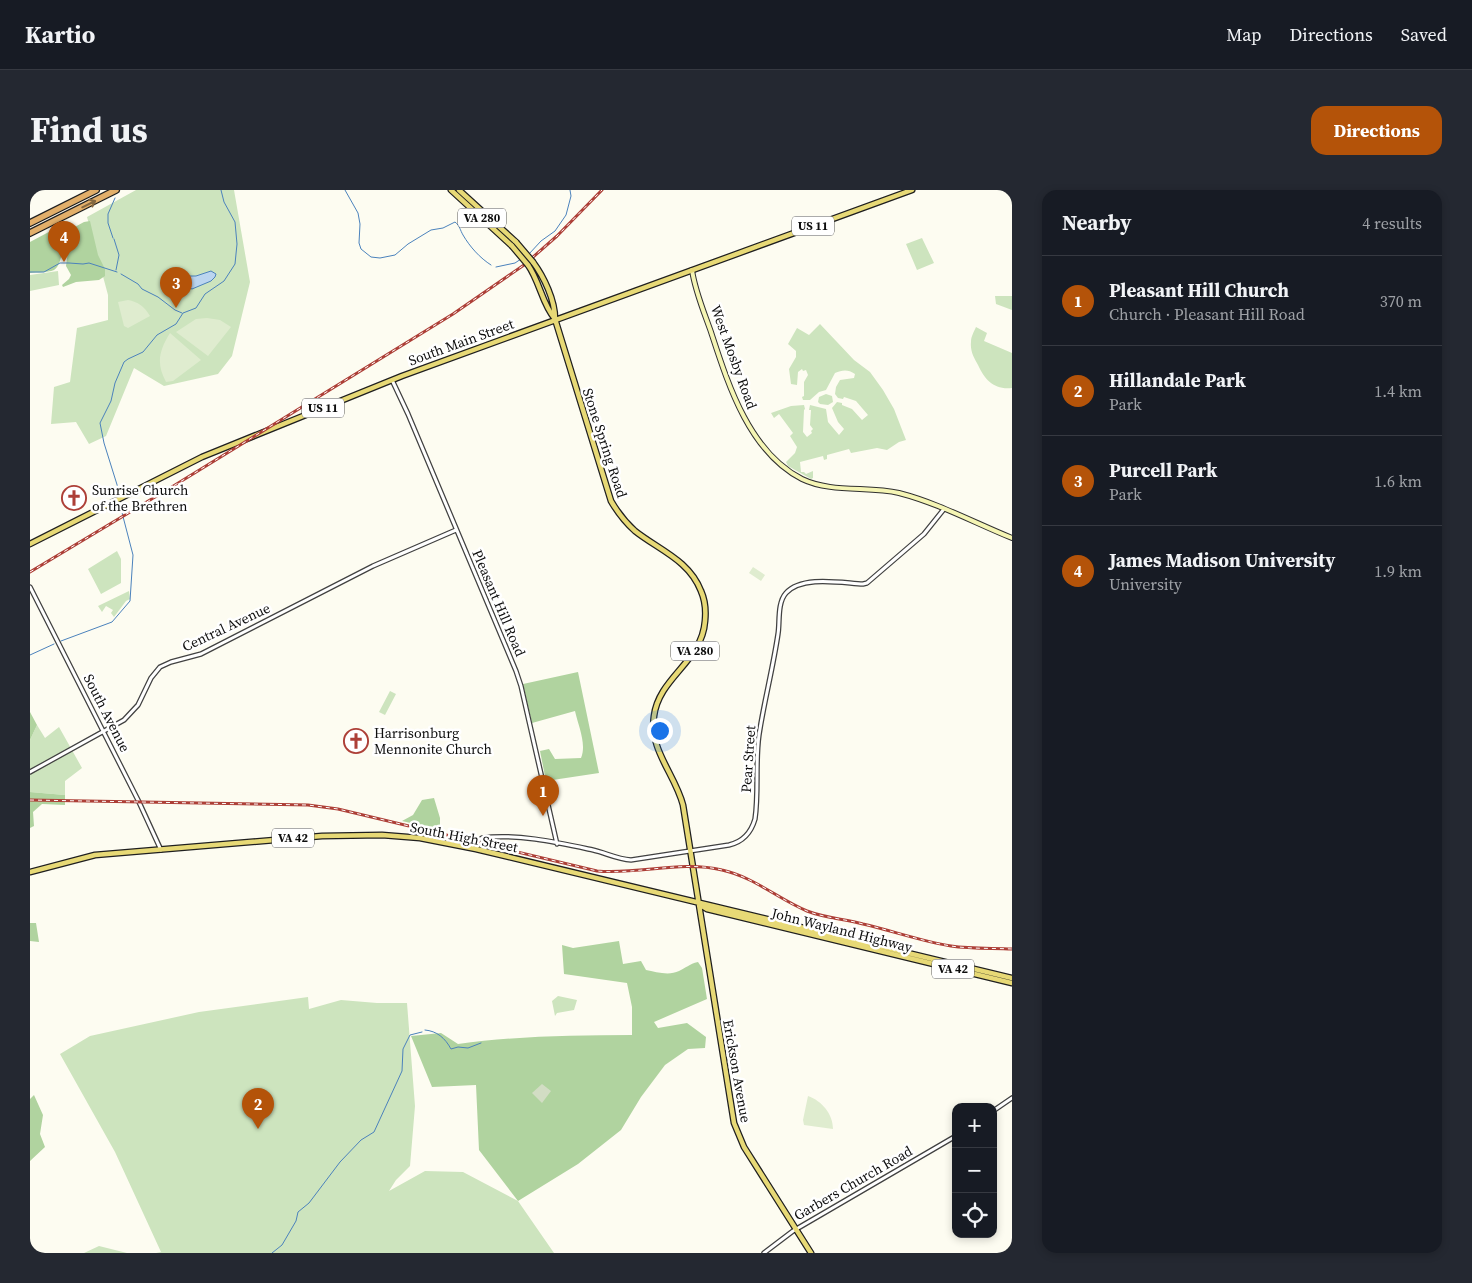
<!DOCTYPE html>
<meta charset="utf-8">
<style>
:root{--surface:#171b24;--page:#242831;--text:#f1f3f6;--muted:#9ea1a6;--line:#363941;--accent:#b45309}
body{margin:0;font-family:"Source Serif 4",serif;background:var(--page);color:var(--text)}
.controls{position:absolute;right:15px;bottom:15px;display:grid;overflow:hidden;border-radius:10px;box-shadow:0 2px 8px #0003}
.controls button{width:45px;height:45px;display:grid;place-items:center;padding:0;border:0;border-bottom:1px solid var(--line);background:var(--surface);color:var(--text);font:25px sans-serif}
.you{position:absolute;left:629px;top:540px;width:18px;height:18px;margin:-12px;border:4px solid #fff;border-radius:50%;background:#1a73e8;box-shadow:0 0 0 8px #1a73e833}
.badge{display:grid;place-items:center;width:32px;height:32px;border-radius:50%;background:var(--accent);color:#fff;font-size:16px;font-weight:700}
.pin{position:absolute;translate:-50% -41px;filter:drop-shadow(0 1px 2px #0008)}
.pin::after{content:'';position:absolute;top:26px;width:18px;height:15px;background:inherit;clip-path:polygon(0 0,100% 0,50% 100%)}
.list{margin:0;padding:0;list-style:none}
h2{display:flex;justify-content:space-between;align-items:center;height:65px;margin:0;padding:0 20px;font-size:21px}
h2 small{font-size:16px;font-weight:400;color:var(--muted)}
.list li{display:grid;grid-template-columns:32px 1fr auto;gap:15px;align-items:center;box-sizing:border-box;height:90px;padding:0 20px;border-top:1px solid var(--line)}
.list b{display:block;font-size:19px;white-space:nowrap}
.list p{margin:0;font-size:16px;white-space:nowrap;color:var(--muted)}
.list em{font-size:16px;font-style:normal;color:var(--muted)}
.icon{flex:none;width:28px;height:28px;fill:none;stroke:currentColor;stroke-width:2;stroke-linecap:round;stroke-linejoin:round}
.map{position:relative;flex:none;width:982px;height:1063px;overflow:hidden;border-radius:15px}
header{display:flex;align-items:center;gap:30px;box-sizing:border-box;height:70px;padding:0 25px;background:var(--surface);border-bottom:1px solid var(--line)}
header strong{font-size:24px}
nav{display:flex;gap:28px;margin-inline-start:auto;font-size:18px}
.intro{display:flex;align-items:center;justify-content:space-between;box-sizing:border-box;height:120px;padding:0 30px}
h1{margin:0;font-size:35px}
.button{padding:12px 22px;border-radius:15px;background:var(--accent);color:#fff;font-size:18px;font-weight:700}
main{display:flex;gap:30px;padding:0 30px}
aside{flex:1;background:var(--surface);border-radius:15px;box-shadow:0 2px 8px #0003}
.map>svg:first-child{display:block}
.green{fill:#cde4be}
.forest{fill:#b0d39f}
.cemetery{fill:#d2ddc4}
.pitch{fill:#dfeccf}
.water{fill:#bbd5ef;stroke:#4b82bc}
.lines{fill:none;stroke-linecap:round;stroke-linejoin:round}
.stream{stroke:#4b82bc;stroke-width:1}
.tertiary-casing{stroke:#414141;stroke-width:5.5}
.secondary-casing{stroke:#303030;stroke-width:6}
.primary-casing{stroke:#1f1f1f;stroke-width:7}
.motorway-casing{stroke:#1f1f1f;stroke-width:8}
.tertiary{stroke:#fff;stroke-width:3}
.secondary{stroke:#f5f5b4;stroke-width:4}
.primary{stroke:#e7d976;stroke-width:4.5}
.motorway{stroke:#e2af6a;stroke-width:5.5}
.rail-casing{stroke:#ad3f37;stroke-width:3}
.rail{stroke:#fff;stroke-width:1;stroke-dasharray:4;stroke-linecap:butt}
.primary-bridge-casing{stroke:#1f1f1f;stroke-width:7;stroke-linecap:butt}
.primary-bridge{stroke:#e7d976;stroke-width:4.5}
.oneway{stroke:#836741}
.labels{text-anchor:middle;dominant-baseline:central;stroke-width:5;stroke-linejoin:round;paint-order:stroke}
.shield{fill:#fff;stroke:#565656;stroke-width:1}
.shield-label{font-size:12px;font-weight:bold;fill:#0e0e0e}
.street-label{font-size:14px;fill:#0e0e0e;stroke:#fff}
.poi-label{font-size:14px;fill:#0e0e0e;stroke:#fff;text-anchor:start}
</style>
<header>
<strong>Kartio</strong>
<nav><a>Map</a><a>Directions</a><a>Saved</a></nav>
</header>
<div class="intro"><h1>Find us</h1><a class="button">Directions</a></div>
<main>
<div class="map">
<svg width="982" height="1063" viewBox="0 0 982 1063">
<rect width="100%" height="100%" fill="#fdfcf1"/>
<path class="green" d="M106,0H204L220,92L202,166L188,184L134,196L104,178L76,246L59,254L46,232L21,234L24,197L40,192L47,138L78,130V105L57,27Z
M892,48L904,73L887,80L876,54Z
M28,81L29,95L0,101V85Z
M965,106H982V120L966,114Z
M790,134L824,170L840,182L853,200L864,219L876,250L869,252L857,260L847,258L821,263L819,259L797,265V269L794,270L793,266L770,272L771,282H774L776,284L783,281V288L781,289L758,276L756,272L765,263L767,257L760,246L763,243L749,224L744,228L741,223L761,216L774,215L775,219L774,220L773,242L777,247L782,243L781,241L783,239L780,235L781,220H779L780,215L796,219L798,232L809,245L814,239L808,232L802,218L807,212L812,213V215L822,219L832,230L838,225L826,211L814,207L813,209L808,208L805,204L806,197L810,190L824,188L825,184C818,179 812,180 805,183L796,200L789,202L780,210H773L772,207L774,206V192L778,185L776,180L773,181L772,179L768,182L767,195L761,194L759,179L766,167V161L758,154L767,138L779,145Z
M946,137L957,143L954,151L982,163V198C964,200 955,190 948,175C944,168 940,161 941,152C941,146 944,142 946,137Z
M796,204L802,206L803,212L798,215L790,214L788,212L789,207Z
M87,361L91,369V393L71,404L58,379Z
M99,401L100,409L96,411L84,427L81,423L83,420L76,416L72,422L68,416Z
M360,501L366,504L355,525L349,522Z
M7,535L15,548L29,537L52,578L35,591V605L0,602V550Z
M528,806L547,810L544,820L527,823L525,826L522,811Z
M278,807L279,819L311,810L347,813H377L385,916L380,976L366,990L359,1001L395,981L433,982L488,1011L524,1063H126L131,1062L85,962L30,864L60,846L169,822Z
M69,1056L97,1063H54Z"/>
<path class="forest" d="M60,31L68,65L75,79V86L69,90L46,92L33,97L32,95L39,89L41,85L36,76L41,39L54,32Z
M30,36L35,39C35,47 32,76 24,80C17,83 7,82 0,83V52Z
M548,482L569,583L516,591L510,561L519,559L525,569L551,568C557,554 548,535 545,521L502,533L493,494Z
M0,522L7,535L0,550Z
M0,602L35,605V615L12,614L3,622L4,636L0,638Z
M404,608L410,628V640L372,631L383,625L392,610Z
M0,733H6L9,752L0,751Z
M589,751L593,774L611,771L616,780C626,782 639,786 649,781C656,778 659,774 668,772L672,778L677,809L624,832L628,838L657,833L676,847L675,858L658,859L635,875L611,907L591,940L548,974L488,1011L449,960L446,895L402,897L381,846L411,843L428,854C485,846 544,845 602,845V817L597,793L534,784L532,755L543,758Z
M4,905L13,925L10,944L15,957L0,971V909Z"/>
<path class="cemetery" d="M512,894L521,901L512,913L502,903Z"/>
<path class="pitch" d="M98,110C108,112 114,116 120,126L98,138L94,136L88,112Z
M177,128L190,130L201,137L178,166L146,142L166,129Z
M140,143L171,170L143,191L136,192C126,173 129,161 140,143Z
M723,377L735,385L731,391L719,383Z
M778,906C792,911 803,924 803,939L774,935L773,930Z"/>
<path class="water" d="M181,81L186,84L185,87L181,91L162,99L152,95L148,89L151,86H166Z"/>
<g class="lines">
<path class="stream" d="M315,0L328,23L330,34L329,53L331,59L341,67L350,68L365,65L378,54L401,40L413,38L425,32C430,36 430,40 433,45C440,57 450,68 461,75
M83,48L78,33V24L85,8
M84,49L89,65L86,80
M499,64L511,51L525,41L536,25L541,6L540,0
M466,77L485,73L491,69
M0,82H14L30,73H39L53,74L59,73L87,82
M91,84L108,94L112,99L128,107L145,120L152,123
M89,301L74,253L70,233L81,211L85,193L94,172L98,169L113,162L127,145L146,134L153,123L166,118L175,104L194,91L205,74L207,54L205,32L194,12L191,0
M31,451L82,432L100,411L103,365L90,315
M0,465L24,454
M395,840C407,841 415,848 421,859L428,857L438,858L451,853
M242,1063L252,1055L266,1031L268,1022L279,1013L310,972L331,950L344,942L372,881L373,859L380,845L392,842"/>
<defs>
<path id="tertiary" d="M362,190L378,224L486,481L491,496L527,654
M0,397L109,612L131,660
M0,582L94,530L108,515L121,488L130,477L141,472L171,464L343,376L426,340
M446,659L449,650L452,648C486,643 530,653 563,660C576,663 587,669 601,670L699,655C712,652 721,643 725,629C729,602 725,573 729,545C734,512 743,478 748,444C750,433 747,413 756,403C772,385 812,393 833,394L837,393L894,344L914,319
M963,921L982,908
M734,1063L763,1041L926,946"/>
<path id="secondary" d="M662,80C665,101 674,122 681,142C698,194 719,262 772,289C801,303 838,296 869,303C908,313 945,333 982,348"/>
<path id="primary" d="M421,0L482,56
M429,0L486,52
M503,72C514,87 525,110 525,129L581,311C588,323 595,332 605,341C629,360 659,370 671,401C675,410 676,421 675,431C672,472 629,487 624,526C619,560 645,584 653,615L704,933L714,957L781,1063
M498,75C510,92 512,114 525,129
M0,354L172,267L372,186L882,0
M0,682L65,665L292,646L352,645L390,648L446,659L982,788
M669,714L677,719L982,793"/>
<path id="motorway" d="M0,33L66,0
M0,43L86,0"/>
</defs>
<use href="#tertiary" class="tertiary-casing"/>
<use href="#secondary" class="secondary-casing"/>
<use href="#primary" class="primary-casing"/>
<use href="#motorway" class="motorway-casing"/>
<use href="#tertiary" class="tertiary"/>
<use href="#secondary" class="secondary"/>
<use href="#primary" class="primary"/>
<use href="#motorway" class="motorway"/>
<defs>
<path id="rail" d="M0,382L145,295L423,124L494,75L527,46L572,0
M0,610L278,615L308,619L567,681C609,685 651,670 692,680C724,687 748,709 777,721C795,728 815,729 833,734C863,741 891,751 921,756C941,759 962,758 982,759"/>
</defs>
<use href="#rail" class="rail-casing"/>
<use href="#rail" class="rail"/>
<defs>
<path id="primary-bridge" d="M486,52L503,72
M482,56L498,75"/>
</defs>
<use href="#primary-bridge" class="primary-bridge-casing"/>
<use href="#primary-bridge" class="primary-bridge"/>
</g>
<defs><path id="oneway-shaft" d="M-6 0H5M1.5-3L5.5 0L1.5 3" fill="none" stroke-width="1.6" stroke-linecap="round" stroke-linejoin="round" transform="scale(1.25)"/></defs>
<use class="oneway" href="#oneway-shaft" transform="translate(59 14) rotate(-26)"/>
<defs>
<symbol id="church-ring" viewBox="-11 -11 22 22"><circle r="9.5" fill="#fff" stroke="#ad3f37" stroke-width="1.5"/><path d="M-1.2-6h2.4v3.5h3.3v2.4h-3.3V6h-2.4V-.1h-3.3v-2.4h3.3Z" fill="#ad3f37"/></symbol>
</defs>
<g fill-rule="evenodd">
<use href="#church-ring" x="30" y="294" width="28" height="28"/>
<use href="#church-ring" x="312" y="537" width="28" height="28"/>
</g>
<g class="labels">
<g class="shield">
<rect x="428" y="18.5" width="48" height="19" rx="4"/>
<rect x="762" y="26.5" width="42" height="19" rx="4"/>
<rect x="272" y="208.5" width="42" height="19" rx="4"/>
<rect x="641" y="451.5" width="48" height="19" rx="4"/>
<rect x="242" y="638.5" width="42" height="19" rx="4"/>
<rect x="902" y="769.5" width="42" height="19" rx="4"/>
</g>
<g class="shield-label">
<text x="452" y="28">VA 280</text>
<text x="783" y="36">US 11</text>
<text x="293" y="218">US 11</text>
<text x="665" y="461">VA 280</text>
<text x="263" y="648">VA 42</text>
<text x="923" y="779">VA 42</text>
</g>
<g class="street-label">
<text transform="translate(431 152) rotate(-20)">South Main Street</text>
<text transform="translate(704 167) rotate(70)">West Mosby Road</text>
<text transform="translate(575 253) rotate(72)">Stone Spring Road</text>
<text transform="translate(469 413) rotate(67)">Pleasant Hill Road</text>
<text transform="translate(196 437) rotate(-25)">Central Avenue</text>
<text transform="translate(77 523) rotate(63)">South Avenue</text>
<text transform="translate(718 569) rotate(-86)">Pear Street</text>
<text transform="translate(434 647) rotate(11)">South High Street</text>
<text transform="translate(812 740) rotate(14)">John Wayland Highway</text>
<text transform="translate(707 881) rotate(80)">Erickson Avenue</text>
<text transform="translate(823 993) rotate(-30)">Garbers Church Road</text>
</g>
<g class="poi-label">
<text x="62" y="300">Sunrise Church<tspan x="62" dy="16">of the Brethren</tspan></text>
<text x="344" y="543">Harrisonburg<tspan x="344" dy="16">Mennonite Church</tspan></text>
</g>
</g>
</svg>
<div class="controls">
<button>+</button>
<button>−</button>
<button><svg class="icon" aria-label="locate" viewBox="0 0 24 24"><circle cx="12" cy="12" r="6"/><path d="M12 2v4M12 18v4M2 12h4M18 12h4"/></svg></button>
</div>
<div class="you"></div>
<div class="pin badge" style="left:513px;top:626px">1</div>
<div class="pin badge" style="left:228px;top:939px">2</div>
<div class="pin badge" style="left:146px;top:118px">3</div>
<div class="pin badge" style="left:34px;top:72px">4</div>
</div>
<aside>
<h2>Nearby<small>4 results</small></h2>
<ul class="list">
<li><span class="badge">1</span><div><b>Pleasant Hill Church</b><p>Church · Pleasant Hill Road</p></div><em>370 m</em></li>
<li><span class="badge">2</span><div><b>Hillandale Park</b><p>Park</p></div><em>1.4 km</em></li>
<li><span class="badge">3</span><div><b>Purcell Park</b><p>Park</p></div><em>1.6 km</em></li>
<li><span class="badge">4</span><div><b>James Madison University</b><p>University</p></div><em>1.9 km</em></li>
</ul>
</aside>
</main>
